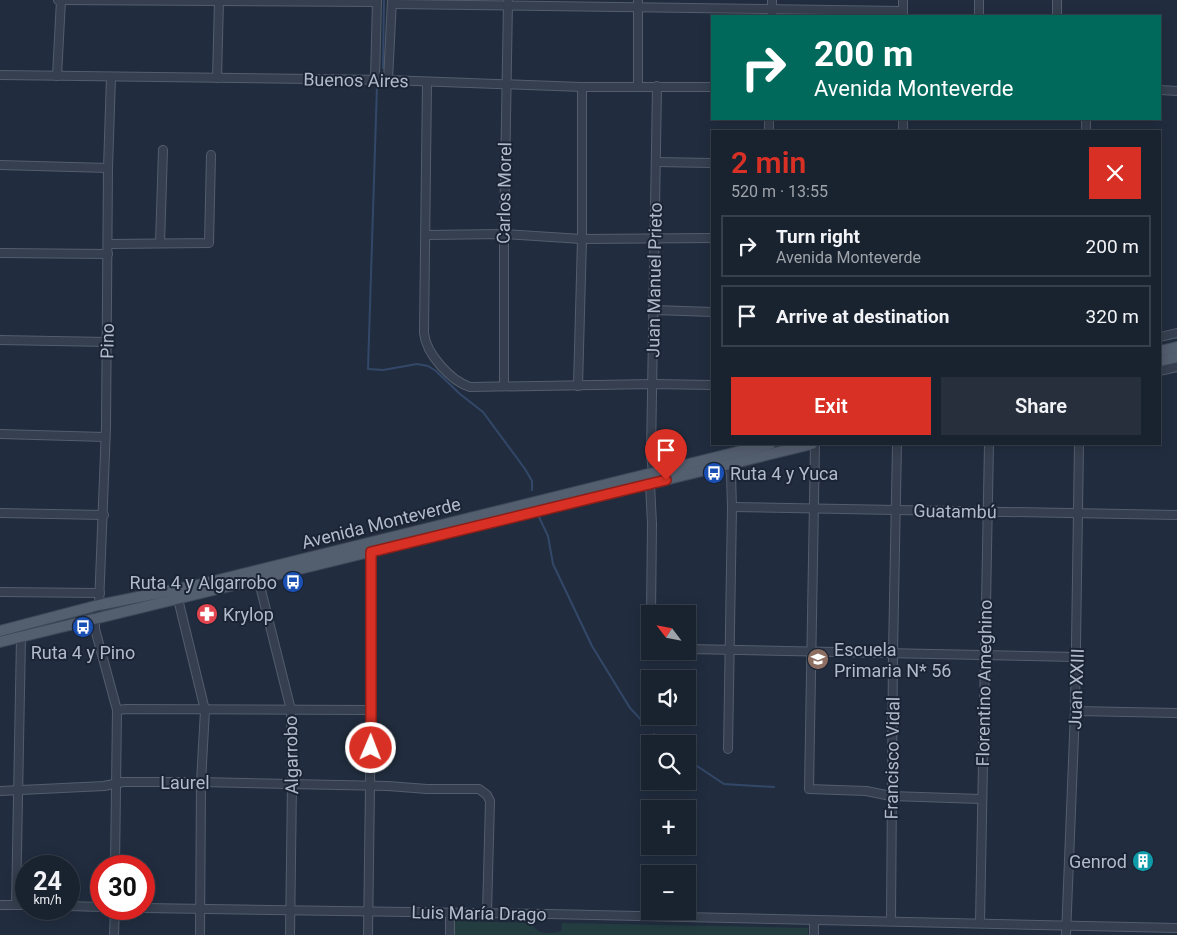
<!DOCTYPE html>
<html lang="en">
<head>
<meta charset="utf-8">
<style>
  body { margin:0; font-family:Roboto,sans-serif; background:#262f3b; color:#f1f3f6; height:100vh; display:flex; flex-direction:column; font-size:19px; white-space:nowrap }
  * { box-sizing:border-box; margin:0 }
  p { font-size:16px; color:#9fa4aa }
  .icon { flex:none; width:28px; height:28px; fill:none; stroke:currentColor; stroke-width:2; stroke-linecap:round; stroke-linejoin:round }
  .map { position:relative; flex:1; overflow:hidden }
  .panel { position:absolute; left:711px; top:130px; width:450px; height:315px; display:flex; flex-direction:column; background:#19222f; border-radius:0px; box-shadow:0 2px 12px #0003,0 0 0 1px #373f4b }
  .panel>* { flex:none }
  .banner { position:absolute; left:711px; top:15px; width:450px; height:105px; border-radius:0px; box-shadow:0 2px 12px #0003,0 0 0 1px #373f4b; background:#00695c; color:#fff; overflow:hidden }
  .needle { width:32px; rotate:302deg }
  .controls { position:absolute; left:641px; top:605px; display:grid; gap:10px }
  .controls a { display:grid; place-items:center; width:55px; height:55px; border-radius:0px; background:#19222f; box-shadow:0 2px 12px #0003,0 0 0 1px #373f4b; font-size:25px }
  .speed { position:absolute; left:15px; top:855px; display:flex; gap:10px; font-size:25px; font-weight:700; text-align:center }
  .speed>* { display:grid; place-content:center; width:65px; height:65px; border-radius:50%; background:#19222f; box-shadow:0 2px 12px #0003,0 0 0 1px #373f4b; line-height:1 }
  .speed small { font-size:12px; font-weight:400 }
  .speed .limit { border:8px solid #d22; background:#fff; color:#111 }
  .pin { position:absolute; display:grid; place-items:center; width:42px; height:42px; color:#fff; margin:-51px -21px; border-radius:50% 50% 50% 0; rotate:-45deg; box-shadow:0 0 5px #0007 }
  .pin .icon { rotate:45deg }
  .me { position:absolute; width:55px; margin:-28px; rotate:1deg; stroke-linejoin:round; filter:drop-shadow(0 0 4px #0008) }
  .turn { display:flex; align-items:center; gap:18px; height:105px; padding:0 20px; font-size:22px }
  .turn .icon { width:65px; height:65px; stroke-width:2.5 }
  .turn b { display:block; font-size:35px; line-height:42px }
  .round { display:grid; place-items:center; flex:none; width:52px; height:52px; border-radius:0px; background:#262f3b }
  .head { display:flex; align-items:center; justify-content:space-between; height:85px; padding:0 20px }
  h1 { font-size:30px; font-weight:600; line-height:38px; color:#d93025 }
  .action { display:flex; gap:10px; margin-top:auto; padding:10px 20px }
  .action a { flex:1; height:58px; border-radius:0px; background:#d93025; color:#fff; font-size:20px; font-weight:600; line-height:58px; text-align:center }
  .action a+a { background:#262f3b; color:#f1f3f6 }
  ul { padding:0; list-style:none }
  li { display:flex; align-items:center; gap:15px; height:62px; margin:0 10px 8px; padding:0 10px; border:2px solid #373f4b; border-radius:0px }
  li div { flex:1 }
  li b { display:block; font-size:19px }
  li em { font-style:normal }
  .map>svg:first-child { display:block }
  .green { fill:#233c40 }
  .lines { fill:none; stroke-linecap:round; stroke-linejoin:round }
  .stream { stroke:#334868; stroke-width:2 }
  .minor-casing { stroke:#535d6d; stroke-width:10 }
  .major-casing { stroke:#3e4858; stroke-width:12 }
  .minor { stroke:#353f4f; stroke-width:8 }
  .major { stroke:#535e6f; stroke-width:10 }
  .route-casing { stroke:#8d1f18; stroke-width:12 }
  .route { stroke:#d93025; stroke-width:9 }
  .labels { text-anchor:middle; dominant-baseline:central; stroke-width:4; stroke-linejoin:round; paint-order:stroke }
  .street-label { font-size:18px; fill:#b1baca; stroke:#1a2434 }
  .poi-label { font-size:18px; fill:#b1baca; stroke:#1a2434; text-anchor:start }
</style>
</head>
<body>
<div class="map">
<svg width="1177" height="935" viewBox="0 0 1177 935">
  <rect width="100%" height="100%" fill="#212d3f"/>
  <!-- green -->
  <path class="green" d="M456,921l76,2c4,12 18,11 29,8l1,-8 246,5v7h-355v-11z"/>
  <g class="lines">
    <!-- stream -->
    <g class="stream">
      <polyline points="383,68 384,0"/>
      <polyline points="377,85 368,369 383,370 417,364 428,366 436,371 460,394 483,412 525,469 532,481 532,490"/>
      <polyline points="539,517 548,536 553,564 592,646 630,708 645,724"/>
      <polyline points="654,734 666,744"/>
      <polyline points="688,760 724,784 774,787"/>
    </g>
    <!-- minor casing -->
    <g class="minor-casing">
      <g id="minor">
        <polyline points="58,0 377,2"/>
        <polyline points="392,4 903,11"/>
        <polyline points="903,15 903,0"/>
        <polyline points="772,16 772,0"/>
        <polyline points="979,16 979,0"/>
        <polyline points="1057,16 1057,0"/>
        <polyline points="0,75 388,80 582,87 712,87"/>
        <polyline points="57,76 61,0"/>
        <polyline points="111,77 108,168 106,427 99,605 95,619 95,629 117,710 115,866"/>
        <polyline points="217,78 219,0"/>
        <polyline points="375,80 377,0"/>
        <polyline points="388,80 392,0"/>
        <path d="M427,82l-3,251c2,21 27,48 46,54l183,-3 59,1"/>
        <polyline points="638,87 638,0"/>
        <polyline points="1160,90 1177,91"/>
        <polyline points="769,131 769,119"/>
        <polyline points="903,131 903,119"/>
        <polyline points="1086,131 1086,119"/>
        <polyline points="656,162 712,163"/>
        <polyline points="0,165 108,168"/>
        <polyline points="426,235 504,234 582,239 712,238"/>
        <polyline points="160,243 163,150"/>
        <polyline points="108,244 209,243 211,155"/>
        <polyline points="0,253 108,254"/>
        <polyline points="654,310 712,312"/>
        <polyline points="1160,337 1177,333"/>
        <polyline points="0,340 107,342"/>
        <polyline points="1160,371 1177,367"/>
        <polyline points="504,386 504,234 508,2"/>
        <polyline points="578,386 582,239 582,87"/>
        <polyline points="0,434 105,437"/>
        <polyline points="815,444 809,789 866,791 891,796 981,799"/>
        <polyline points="653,473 651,455 657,86"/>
        <polyline points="650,484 652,524 651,614"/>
        <polyline points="732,507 1177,515"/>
        <polyline points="0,513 104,515"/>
        <polyline points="258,578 291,710 292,784 290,935"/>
        <polyline points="0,592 100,593"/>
        <polyline points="178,599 205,710 201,782 200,935"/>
        <polyline points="688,649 1077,657"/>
        <polyline points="117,710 127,709 371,710"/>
        <polyline points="1075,711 1177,713"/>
        <polyline points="728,749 732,507 731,475 729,465"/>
        <polyline points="0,791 104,786 123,782 201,782 388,786 427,789 479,789 487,795 490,801 487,913"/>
        <polyline points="0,905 26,905"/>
        <polyline points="16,905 21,637"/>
        <polyline points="69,906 101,907"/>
        <polyline points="144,908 548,914 1177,928"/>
        <polyline points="891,921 893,653 897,444"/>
        <polyline points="980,923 989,444"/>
        <polyline points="114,935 115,909"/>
        <polyline points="368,935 371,710 371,552"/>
        <polyline points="450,935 450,913"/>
        <polyline points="814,935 814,920"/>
        <polyline points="1066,935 1075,711 1079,444"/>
      </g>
    </g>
    <!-- major casing -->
    <g class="major-casing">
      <g id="major">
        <polyline points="1160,351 1177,347"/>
        <polyline points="1160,361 1177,357"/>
        <polyline points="0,631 99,605 198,585 770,444"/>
        <polyline points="0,642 812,444"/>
      </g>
    </g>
    <!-- minor -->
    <use href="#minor" class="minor"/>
    <!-- major -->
    <use href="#major" class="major"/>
  </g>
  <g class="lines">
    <!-- route casing -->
    <g class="route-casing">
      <polyline id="route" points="371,748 371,552 666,480"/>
    </g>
    <!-- route -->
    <use href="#route" class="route"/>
  </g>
  <!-- icons -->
  <defs>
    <g id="bus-disc" transform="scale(1.125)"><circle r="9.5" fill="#1a4fb4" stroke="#1a2434"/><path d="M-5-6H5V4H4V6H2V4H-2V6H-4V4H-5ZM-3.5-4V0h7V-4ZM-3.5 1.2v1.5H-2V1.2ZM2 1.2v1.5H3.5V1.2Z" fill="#fff"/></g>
    <g id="pharmacy-disc" transform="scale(1.125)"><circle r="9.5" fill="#e0444e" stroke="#1a2434"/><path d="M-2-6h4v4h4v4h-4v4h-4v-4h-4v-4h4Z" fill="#fff"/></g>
    <g id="school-disc" transform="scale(1.125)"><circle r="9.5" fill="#8d6e63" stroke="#1a2434"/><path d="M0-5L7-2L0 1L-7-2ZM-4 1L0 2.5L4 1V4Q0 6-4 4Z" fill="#fff"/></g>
    <g id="building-disc" transform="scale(1.125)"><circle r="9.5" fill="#0f9aa8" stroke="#1a2434"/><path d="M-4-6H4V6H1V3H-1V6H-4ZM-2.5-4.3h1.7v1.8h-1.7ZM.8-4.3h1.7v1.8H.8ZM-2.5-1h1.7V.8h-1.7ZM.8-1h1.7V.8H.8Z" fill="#fff"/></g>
  </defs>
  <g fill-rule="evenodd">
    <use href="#bus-disc" x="714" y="473"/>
    <use href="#bus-disc" x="293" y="582"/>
    <use href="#pharmacy-disc" x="207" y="614"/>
    <use href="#bus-disc" x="83" y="627"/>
    <use href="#school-disc" x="818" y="659"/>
    <use href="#building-disc" x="1143" y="861"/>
  </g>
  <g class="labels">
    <!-- street labels -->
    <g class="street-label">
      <text transform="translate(356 80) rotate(1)">Buenos Aires</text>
      <text transform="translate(504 193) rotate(-89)">Carlos Morel</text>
      <text transform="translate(654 280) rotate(-89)">Juan Manuel Prieto</text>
      <text transform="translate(107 341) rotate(-89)">Pino</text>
      <text transform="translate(955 511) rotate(1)">Guatambú</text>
      <text transform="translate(381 523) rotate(-14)">Avenida Monteverde</text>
      <text transform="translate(984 683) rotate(-89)">Florentino Ameghino</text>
      <text transform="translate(1076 689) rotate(-88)">Juan XXIII</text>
      <text transform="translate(291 755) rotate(-91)">Algarrobo</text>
      <text transform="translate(892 758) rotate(-89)">Francisco Vidal</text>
      <text x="185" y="782">Laurel</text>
      <text transform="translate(479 913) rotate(1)">Luis María Drago</text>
    </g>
    <!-- poi labels -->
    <g class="poi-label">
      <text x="730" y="473">Ruta 4 y Yuca</text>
      <text x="277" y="582" text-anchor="end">Ruta 4 y Algarrobo</text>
      <text x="223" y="614">Krylop</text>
      <text x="834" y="649">Escuela<tspan x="834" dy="21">Primaria N* 56</tspan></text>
      <text x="83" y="652" text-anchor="middle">Ruta 4 y Pino</text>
      <text x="1127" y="861" text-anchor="end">Genrod</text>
    </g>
  </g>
</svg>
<div class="controls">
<a><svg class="needle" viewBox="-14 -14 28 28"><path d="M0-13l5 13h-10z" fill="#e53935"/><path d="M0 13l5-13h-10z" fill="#9fa4aa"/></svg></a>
<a><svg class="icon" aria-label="sound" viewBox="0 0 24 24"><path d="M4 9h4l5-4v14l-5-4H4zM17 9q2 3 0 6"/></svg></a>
<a><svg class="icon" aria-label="search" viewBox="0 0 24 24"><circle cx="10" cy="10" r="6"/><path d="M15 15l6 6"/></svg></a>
<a>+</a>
<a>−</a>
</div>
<div class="speed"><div>24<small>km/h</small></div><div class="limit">30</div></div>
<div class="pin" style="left:666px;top:480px;background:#d93025"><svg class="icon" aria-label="arrive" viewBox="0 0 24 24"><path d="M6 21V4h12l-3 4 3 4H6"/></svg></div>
<svg class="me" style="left:371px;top:748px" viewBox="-20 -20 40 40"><circle r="17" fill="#d93025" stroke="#fff" stroke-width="3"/><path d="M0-11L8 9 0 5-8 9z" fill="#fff"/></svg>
<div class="banner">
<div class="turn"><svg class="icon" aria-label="right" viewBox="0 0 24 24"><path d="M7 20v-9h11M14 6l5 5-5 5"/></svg><div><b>200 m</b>Avenida Monteverde</div></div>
</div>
<section class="panel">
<div class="head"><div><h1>2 min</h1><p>520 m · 13:55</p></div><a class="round" style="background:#d93025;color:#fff"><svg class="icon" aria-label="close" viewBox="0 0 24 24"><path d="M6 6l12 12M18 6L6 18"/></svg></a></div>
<ul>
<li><svg class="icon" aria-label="right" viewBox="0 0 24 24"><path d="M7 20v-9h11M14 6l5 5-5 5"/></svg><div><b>Turn right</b><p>Avenida Monteverde</p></div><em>200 m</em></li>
<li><svg class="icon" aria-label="arrive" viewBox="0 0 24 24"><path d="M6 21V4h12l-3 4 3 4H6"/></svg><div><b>Arrive at destination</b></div><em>320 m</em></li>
</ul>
<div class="action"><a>Exit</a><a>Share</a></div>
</section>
</div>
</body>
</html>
